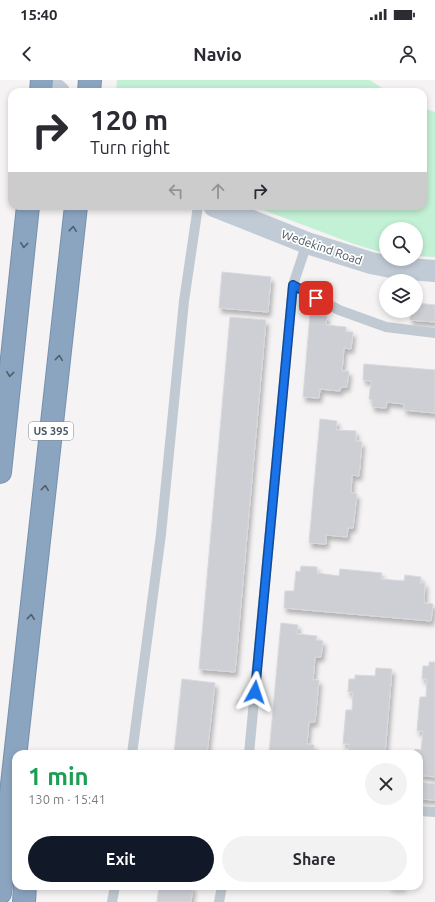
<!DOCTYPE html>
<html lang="en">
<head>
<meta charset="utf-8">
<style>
  body { margin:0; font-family:Ubuntu,sans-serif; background:#f2f2f3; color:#2b2b33; height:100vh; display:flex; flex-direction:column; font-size:15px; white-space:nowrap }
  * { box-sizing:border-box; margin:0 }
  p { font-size:13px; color:#7c7c81 }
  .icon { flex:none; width:22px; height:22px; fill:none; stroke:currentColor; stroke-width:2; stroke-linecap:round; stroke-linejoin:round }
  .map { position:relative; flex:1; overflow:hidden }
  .panel { position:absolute; left:12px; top:670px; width:411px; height:140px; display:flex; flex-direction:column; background:#fff; border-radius:12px; box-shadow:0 2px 6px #0003 }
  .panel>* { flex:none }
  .banner { position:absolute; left:8px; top:8px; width:419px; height:122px; border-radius:12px; box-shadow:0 2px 6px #0003; background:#fff; color:#2b2b33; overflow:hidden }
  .tools { position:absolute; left:379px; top:142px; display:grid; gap:8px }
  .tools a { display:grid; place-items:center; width:44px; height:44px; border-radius:50%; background:#fff; box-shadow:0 2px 6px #0003; font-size:20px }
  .pin { position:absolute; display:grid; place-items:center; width:34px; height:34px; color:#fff; margin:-17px; border-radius:8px; box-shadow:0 2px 6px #0006 }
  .me { position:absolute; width:44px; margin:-22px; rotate:5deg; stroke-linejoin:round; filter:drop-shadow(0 0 3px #0008) }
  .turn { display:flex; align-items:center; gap:14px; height:84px; padding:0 16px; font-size:18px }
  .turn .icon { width:52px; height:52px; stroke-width:2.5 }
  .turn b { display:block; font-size:28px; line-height:34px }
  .lanes { display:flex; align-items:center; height:38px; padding:0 16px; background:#0003; justify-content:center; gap:20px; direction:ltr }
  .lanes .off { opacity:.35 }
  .round { display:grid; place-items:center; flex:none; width:42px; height:42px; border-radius:21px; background:#f2f2f3 }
  .head { display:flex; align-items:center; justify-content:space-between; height:68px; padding:0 16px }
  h1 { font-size:24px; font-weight:700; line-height:30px; color:#1e9e55 }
  .action { display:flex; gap:8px; margin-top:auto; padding:8px 16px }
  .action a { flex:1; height:46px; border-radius:24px; background:#111827; color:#fff; font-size:16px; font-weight:700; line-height:46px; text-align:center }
  .action a+a { background:#f2f2f3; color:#2b2b33 }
  .status { display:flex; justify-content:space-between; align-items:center; height:28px; padding:0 20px; background:#fff; direction:ltr }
  .status svg { height:11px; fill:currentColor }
  header { display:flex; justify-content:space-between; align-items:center; height:52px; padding:0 16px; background:#fff; font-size:18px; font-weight:700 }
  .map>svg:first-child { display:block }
  .green { fill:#c3f1d5 }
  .building { fill:#cdcfd5; stroke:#d7d9de; filter:url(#shadow) }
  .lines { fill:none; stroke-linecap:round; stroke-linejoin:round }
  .highway-casing { stroke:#7690ad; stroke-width:24 }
  .lane { stroke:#c1cad2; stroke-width:10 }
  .secondary { stroke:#c1cbd6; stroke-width:22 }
  .highway { stroke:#8ba5c1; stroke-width:22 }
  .oneway { stroke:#505e6b }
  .route-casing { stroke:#114b97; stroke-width:10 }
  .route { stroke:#1a73e8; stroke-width:7 }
  .labels { text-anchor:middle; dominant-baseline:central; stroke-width:3.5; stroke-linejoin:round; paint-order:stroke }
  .shield { fill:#fff; stroke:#808990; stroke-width:1 }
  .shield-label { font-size:11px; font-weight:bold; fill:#4a5661 }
  .street-label { font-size:12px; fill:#4a5661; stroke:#fff }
</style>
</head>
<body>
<div class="status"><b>15:40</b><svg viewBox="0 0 49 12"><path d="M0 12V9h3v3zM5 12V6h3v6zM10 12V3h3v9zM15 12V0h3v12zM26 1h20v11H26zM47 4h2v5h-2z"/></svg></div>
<header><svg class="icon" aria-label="back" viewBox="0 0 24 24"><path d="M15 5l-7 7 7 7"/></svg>Navio<svg class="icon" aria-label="person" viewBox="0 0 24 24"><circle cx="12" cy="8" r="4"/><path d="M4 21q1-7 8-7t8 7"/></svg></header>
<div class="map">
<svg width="435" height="822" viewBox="0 0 435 822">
  <defs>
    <filter id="shadow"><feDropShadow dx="2.5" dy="4.5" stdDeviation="2" flood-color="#0004"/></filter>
  </defs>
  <rect width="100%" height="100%" fill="#f5f3f3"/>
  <!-- green -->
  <g class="green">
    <polygon points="117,0 370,0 388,12 116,12"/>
    <polygon points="423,28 435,32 435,177 416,176 416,149 386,149 386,172 377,171 354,164 253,126 423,126"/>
  </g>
  <!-- building -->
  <g class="building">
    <polygon points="222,192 271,197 268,232 219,228"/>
    <polygon points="416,223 435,225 435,242 410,240 411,231 416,231"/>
    <polygon points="310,234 327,236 326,245 346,247 346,252 353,252 351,269 344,268 342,291 349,291 347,307 341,307 340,311 320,309 319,318 303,317"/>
    <polygon points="230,237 266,240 235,592 199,589"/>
    <polygon points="364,284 435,290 435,333 404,330 404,324 387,322 386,328 372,327 372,320 369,319 371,301 363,300"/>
    <polygon points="320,339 337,341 336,350 356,351 356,361 362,362 359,396 352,395 351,413 357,414 353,448 348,448 347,457 326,455 326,464 309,463"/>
    <polygon points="301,486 317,487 317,493 339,496 340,489 382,493 381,499 404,501 405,495 421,497 420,503 425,503 424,523 433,524 431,541 284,528 285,511 294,511 296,491 300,492"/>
    <polygon points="281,543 298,545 297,554 317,556 316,560 323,561 321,577 315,577 313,600 319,600 315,642 309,642 307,664 314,665 313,674 269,674"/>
    <polygon points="429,582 435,582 435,697 419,695 420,682 419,682 419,674 415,674 415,669 421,670 423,651 417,651 420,617 426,617 427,599 422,599 423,586 429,586"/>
    <polygon points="376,588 392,589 385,674 348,674 349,664 343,664 346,630 352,630 353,612 348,612 349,599 355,599 355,595 375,596"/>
    <polygon points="182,599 215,603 207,674 174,674"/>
    <polygon points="419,702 435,704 435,720 419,719"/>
    <polygon points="159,806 193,806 191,822 157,822"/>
    <polygon points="389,806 403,806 403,808 389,807"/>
  </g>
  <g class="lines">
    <!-- highway casing -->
    <g class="highway-casing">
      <g id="highway">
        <polyline points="41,12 42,0"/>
        <polyline points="89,12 90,0"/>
        <polyline points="0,392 28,126"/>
        <polyline points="0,813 76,126"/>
        <polyline points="24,822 25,806"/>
      </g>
    </g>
    <!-- lane -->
    <g class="lane">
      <polyline points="293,205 339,230 386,247 435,253"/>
      <polyline points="132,674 161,454 184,221 198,126"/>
      <polyline points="249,674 293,205 307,163"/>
      <polyline points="419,731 435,732"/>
      <polyline points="112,822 115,806"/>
      <polyline points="219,822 222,806"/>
    </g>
    <!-- secondary -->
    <g class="secondary">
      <polyline points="44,0 59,12"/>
      <polyline points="214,126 307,163 371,183 396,188 435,191"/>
    </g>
    <!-- highway -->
    <use href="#highway" class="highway"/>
  </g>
  <!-- one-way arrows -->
  <defs><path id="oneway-chevron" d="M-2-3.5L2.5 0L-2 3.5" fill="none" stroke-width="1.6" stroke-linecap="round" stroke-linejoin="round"/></defs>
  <g class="oneway">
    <use href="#oneway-chevron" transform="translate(73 149) rotate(-84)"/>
    <use href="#oneway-chevron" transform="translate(24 165) rotate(96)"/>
    <use href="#oneway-chevron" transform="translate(59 278) rotate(-84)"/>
    <use href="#oneway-chevron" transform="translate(10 294) rotate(96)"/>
    <use href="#oneway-chevron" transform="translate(45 408) rotate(-84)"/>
    <use href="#oneway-chevron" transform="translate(31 537) rotate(-84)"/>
  </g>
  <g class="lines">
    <!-- route casing -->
    <g class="route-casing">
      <polyline id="route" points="255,612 293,205 316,218"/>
    </g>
    <!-- route -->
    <use href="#route" class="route"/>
  </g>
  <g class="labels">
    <!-- shield labels -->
    <rect class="shield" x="29" y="342" width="44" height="18" rx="3"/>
    <g class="shield-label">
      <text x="51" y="351">US 395</text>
    </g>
    <!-- street labels -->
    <g class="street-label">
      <text transform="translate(322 167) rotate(19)">Wedekind Road</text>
    </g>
  </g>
</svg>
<div class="tools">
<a><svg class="icon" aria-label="search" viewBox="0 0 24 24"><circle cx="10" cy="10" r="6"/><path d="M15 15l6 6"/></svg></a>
<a><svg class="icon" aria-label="layers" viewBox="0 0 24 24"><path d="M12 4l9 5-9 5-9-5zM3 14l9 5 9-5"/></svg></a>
</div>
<div class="pin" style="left:316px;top:218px;background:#d93025"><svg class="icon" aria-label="arrive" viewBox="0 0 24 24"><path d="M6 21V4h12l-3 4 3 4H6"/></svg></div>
<svg class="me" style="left:255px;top:612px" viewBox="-20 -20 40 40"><path d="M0-17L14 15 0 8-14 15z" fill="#1a73e8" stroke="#fff" stroke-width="4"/></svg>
<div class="banner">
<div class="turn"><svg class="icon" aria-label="right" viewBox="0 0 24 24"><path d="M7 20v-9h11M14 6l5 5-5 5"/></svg><div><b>120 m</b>Turn right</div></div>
<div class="lanes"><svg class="icon off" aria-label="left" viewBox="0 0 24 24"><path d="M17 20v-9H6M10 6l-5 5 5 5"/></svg><svg class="icon off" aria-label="ahead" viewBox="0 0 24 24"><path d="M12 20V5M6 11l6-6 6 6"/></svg><svg class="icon" aria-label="right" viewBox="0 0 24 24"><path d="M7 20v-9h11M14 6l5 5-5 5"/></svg></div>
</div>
<section class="panel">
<div class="head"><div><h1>1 min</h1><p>130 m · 15:41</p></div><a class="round"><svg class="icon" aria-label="close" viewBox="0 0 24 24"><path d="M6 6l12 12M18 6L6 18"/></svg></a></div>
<div class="action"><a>Exit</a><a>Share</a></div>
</section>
</div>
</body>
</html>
